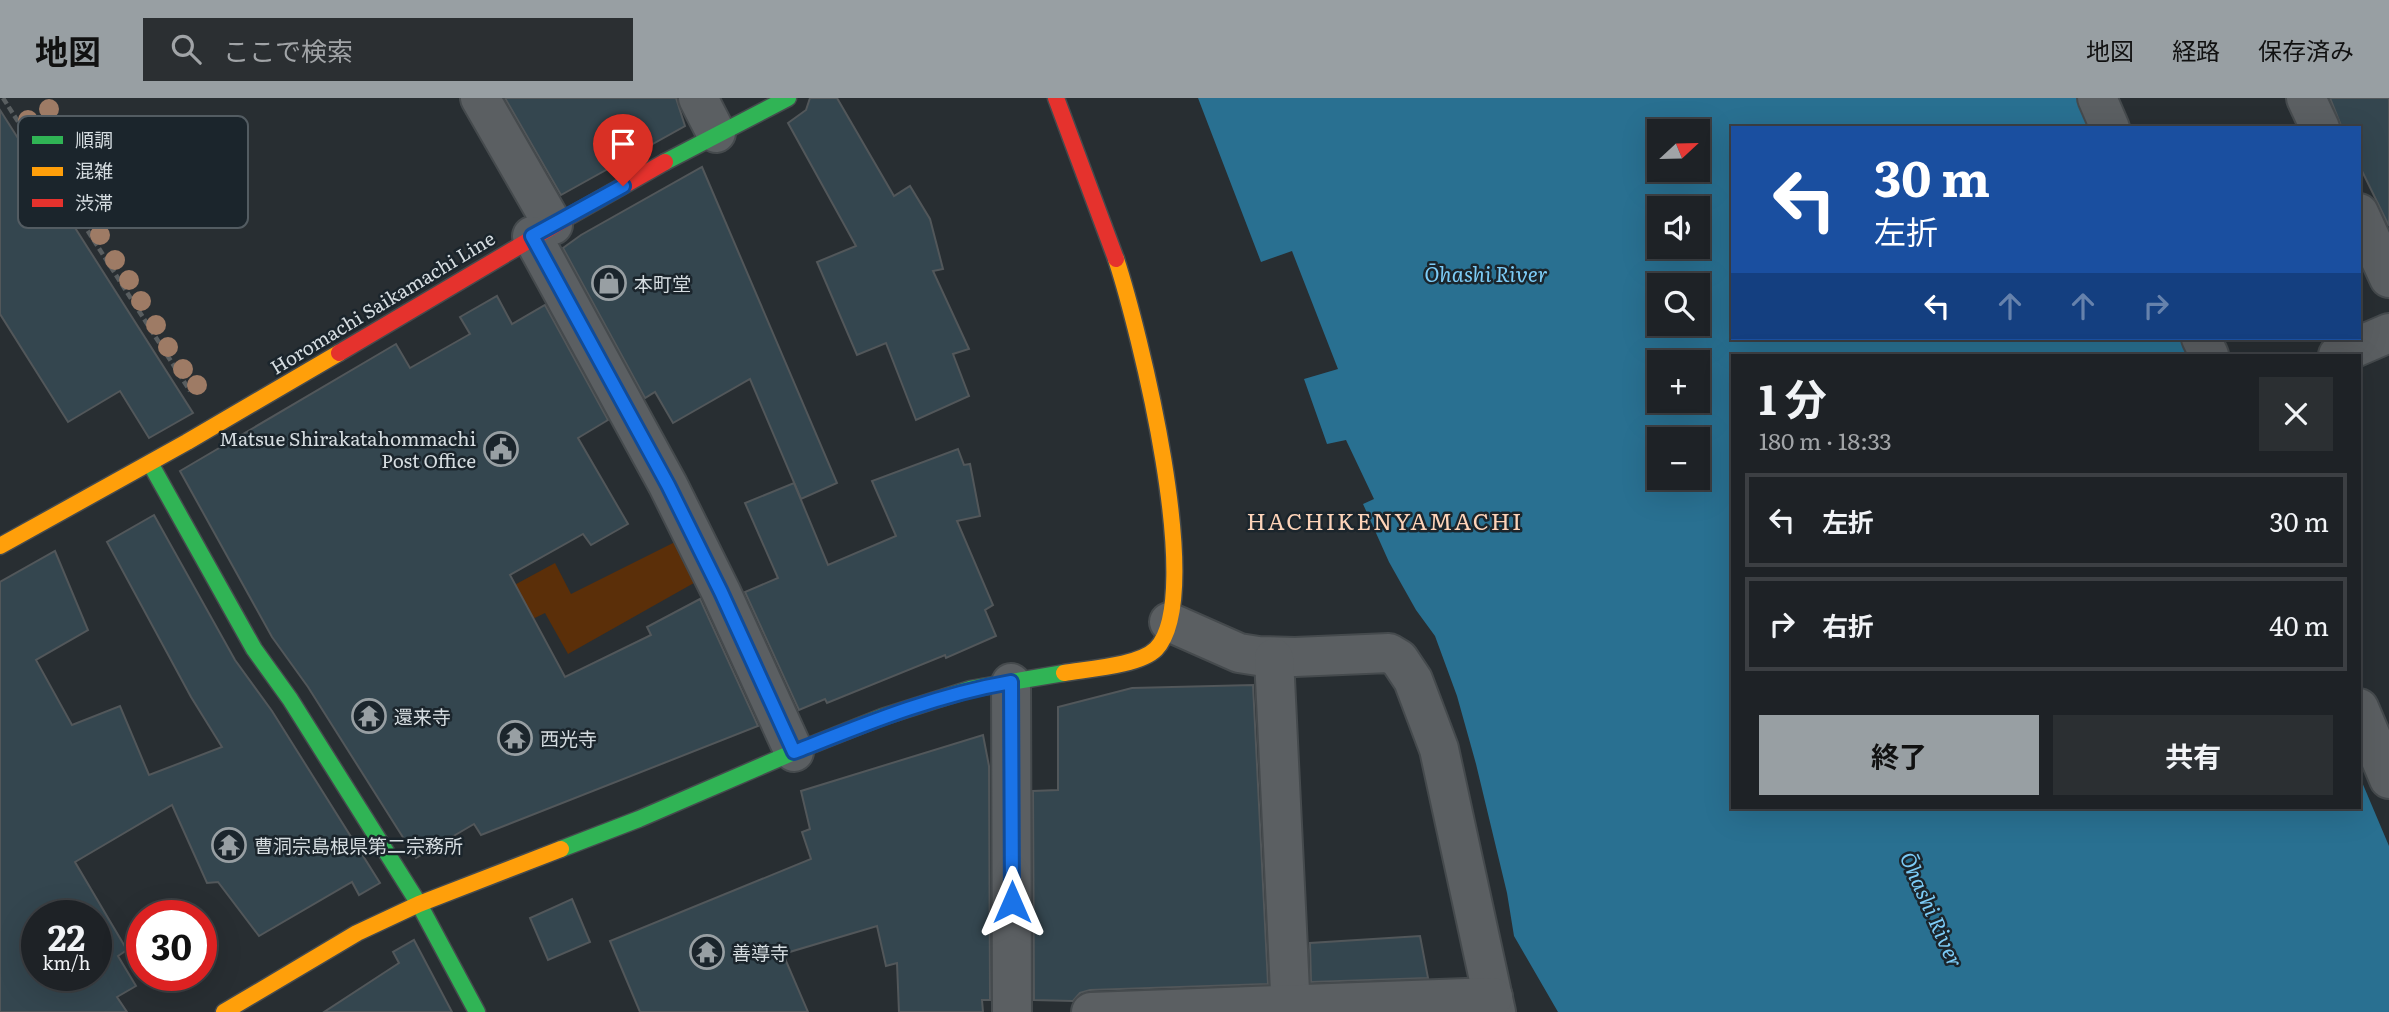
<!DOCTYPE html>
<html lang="ja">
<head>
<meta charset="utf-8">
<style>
  body { margin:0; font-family:Literata,"Noto Sans JP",serif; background:#2b2f32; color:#f1f3f6; height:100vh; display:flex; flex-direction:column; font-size:26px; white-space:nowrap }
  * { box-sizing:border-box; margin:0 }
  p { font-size:23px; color:#a1a4a7 }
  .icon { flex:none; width:38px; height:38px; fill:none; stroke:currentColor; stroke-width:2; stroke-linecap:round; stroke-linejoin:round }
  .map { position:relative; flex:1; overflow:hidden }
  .details { position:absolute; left:1731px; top:256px; width:630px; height:455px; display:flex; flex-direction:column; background:#1e2226; border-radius:0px; box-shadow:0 7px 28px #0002,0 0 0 2px #3c3f43 }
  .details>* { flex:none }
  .guide { position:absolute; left:1731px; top:28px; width:630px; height:214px; border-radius:0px; box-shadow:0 7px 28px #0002,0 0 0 2px #3c3f43; background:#1a4fa0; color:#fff; overflow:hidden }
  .needle { width:46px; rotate:68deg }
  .buttons { position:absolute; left:1647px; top:21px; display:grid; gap:14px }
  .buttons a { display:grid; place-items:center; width:63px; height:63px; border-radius:0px; background:#1e2226; box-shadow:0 7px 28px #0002,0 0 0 2px #3c3f43; font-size:35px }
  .speed { position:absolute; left:21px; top:802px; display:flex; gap:14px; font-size:35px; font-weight:700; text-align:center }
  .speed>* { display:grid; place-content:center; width:91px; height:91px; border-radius:50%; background:#1e2226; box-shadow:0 7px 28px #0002,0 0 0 2px #3c3f43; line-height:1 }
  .speed small { font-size:18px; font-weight:400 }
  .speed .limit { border:10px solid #d22; background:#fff; color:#111 }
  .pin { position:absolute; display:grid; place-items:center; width:60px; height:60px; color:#fff; margin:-72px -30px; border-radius:50% 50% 50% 0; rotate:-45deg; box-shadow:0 0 7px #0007 }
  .pin .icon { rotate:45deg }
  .me { position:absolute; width:77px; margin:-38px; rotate:0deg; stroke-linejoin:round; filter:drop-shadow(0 0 5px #0008) }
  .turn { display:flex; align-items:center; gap:24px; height:147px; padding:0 28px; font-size:32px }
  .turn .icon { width:91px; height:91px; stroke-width:2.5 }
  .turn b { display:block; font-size:49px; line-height:60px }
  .lanes { display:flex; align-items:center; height:66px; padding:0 28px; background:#0003; justify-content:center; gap:35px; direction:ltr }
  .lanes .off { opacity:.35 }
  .round { display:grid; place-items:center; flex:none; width:74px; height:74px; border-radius:0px; background:#2b2f32 }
  .head { display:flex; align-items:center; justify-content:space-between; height:119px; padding:0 28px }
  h1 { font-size:42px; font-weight:700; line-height:52px }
  .action { display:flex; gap:14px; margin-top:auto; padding:14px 28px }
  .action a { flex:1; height:80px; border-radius:0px; background:#989fa3; color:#111; font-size:28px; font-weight:700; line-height:80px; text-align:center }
  .action a+a { background:#2b2f32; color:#f1f3f6 }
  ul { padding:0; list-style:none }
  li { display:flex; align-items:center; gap:21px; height:94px; margin:0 14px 10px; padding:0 14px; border:4px solid #3c3f43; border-radius:0px }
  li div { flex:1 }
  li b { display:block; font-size:26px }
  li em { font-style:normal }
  header { display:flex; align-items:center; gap:42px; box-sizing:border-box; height:98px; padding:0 35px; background:#989fa3; color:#111 }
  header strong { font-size:33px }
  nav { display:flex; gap:38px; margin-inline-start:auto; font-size:24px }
  .search { width:490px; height:63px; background:#2b2f32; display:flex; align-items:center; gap:18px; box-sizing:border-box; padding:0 24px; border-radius:0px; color:#a1a4a7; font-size:26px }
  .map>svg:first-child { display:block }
  .green { fill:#5b2f09 }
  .water { fill:#297091; fill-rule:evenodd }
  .building { fill:#34464f; stroke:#52575a; stroke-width:2; fill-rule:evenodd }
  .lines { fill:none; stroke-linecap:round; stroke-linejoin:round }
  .street-casing { stroke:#454a4d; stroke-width:42 }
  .fast-casing { stroke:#454a4d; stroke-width:19 }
  .slow-casing { stroke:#454a4d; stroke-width:19 }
  .jam-casing { stroke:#454a4d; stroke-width:19 }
  .path { stroke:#595e60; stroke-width:4.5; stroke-dasharray:7 3.5; stroke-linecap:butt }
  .street { stroke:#5b5f62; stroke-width:38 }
  .fast { stroke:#30b455; stroke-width:16 }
  .slow { stroke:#ff9f0a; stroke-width:16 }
  .jam { stroke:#e5322d; stroke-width:16 }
  .tree { fill:#9e7b65 }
  .route-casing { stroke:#114b97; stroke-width:18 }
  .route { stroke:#1a73e8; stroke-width:12 }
  .labels { text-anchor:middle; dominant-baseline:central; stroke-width:5; stroke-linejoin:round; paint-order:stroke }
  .poi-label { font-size:19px; fill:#d5dce0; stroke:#1b252c; text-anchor:start }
  .street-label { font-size:19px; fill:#d5dce0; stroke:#1b252c }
  .water-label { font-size:21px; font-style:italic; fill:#7dccf7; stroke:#1b252c }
  .quarter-label { font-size:23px; letter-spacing:2px; fill:#fed4b9; stroke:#1b252c }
  .key { fill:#1b252c; stroke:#535c62; stroke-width:2 }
  .key-label { font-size:19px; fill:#d5dce0 }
</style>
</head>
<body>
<header>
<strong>地図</strong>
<div class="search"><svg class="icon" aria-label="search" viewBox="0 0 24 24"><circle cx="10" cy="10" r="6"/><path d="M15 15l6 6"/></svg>ここで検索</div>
<nav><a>地図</a><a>経路</a><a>保存済み</a></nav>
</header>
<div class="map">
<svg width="2389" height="914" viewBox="0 0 2389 914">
  <rect width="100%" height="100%" fill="#282e32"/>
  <!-- green -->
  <polygon class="green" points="677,443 701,481 568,556 545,515 426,573 409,544 555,465 571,496"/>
  <!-- water -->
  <path class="water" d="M1198,0h881l13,30h-360v210h449l8,17h-457v452h627v-32l30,71v166h-831l-44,-76 -7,-43 -31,-129 -19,-68 -22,-60 -19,-26 -27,-48 -26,-58 11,-5 -28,-59 -19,4 -23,-65 34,-10 -46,-118 -31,11zM1659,33h39v39h-39zM1659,110h39v39h-39zM1659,187h39v39h-39zM1659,264h39v39h-39zM1659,341h39v39h-39z"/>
  <!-- building -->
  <g class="building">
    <polygon points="505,0 676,0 685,28 561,97"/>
    <polygon points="810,0 837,0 894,98 910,88 930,121 943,171 933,173 969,251 953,256 969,298 916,322 886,245 857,257 817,164 856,148 788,25 806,12"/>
    <polygon points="2330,0 2389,0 2389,128 2359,67 2359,30 2342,30"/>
    <polygon points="0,12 193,315 149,340 120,293 68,324 0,216"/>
    <polygon points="702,69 837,385 801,401 750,281 673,325 655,294 645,300 563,150 581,137"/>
    <polygon points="497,198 512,226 545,207 608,322 578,340 628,426 591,447 583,436 510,477 565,579 651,537 647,529 700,501 758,628 481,737 474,726 416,760 308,589 272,539 180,373 396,246 410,270 470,236 460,219"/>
    <polygon points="958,351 964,367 970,366 980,418 957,423 993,507 985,512 996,538 946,560 945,557 827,605 825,601 799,612 745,494 778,480 745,405 794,385 828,467 896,438 872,383"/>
    <path d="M154,417l81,145 37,51 108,172 -21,12 -7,-13 -93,54 -41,-54 -11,1 -35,-78 -97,57 52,88 -9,6 18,30 -19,11 10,15h-127v-430l55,-31 33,79 -52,30 36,65 48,-19 29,69 73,-28 -31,-50 -84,-155zM37,817h59v60h-59z"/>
    <polygon points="1253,587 1268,886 1090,892 1080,895 1073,903 1034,902 1033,693 1058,692 1058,609 1132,590"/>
    <polygon points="983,637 989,668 990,902 982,902 983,914 899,914 897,865 886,868 877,828 783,856 808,914 640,914 610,843 811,761 802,734 810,731 801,693"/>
    <polygon points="572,801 590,844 548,862 530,820"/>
    <polygon points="1420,838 1428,880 1311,884 1310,845"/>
    <polygon points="414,842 452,914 324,914 399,865 393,854"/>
  </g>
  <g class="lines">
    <!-- street casing -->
    <g class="street-casing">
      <g id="street">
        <polyline points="480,0 553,127"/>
        <polyline points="698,0 716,35"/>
        <polyline points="2097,0 2110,30"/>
        <polyline points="2306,0 2320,30"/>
        <polyline points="2359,115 2389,180"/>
        <polyline points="532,138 668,387 721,494 794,654"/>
        <polyline points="2201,240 2209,257"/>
        <polyline points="2338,257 2389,235"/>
        <polyline points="1169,524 1239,555 1258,558 1295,559 1389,555 1399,561 1413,582 1439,651 1496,914"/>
        <polyline points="1274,560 1291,914"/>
        <polyline points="1011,585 1012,914"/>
        <polyline points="2359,610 2389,681"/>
        <polyline points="1091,914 1493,899"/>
      </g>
    </g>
    <!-- fast casing -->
    <g class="fast-casing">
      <g id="fast">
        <polyline points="665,64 788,0"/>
        <polyline points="150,365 254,551 290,601 419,806 477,914"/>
        <polyline points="561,751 639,721 794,654 882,619 970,591 1064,575"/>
      </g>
    </g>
    <!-- slow casing -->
    <g class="slow-casing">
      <g id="slow">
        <polyline points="0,448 187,344 339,255"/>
        <path d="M1064,575c23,-4 75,-7 92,-24 51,-52 -18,-323 -40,-390"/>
        <polyline points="224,914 357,835 419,806 561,751"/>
      </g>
    </g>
    <!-- jam casing -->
    <g class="jam-casing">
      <g id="jam">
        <polyline points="1056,0 1116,161"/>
        <polyline points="339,255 570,118 665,64"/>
      </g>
    </g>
    <!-- path -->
    <polyline class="path" points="3,0 190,293"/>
    <!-- street -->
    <use href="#street" class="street"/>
    <!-- fast -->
    <use href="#fast" class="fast"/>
    <!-- slow -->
    <use href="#slow" class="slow"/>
    <!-- jam -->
    <use href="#jam" class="jam"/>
  </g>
  <!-- trees -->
  <g class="tree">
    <circle cx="49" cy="11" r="10"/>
    <circle cx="28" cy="22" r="10"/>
    <circle cx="100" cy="137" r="10"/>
    <circle cx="115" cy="162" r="10"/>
    <circle cx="129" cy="182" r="10"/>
    <circle cx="141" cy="203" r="10"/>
    <circle cx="156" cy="227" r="10"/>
    <circle cx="168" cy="249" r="10"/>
    <circle cx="183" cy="271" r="10"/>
    <circle cx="197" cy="287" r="10"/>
  </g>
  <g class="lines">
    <!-- route casing -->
    <g class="route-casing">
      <path id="route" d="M623,88l-91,50 136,249 53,107 73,160c71,-28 141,-57 217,-70l1,220"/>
    </g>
    <!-- route -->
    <use href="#route" class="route"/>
  </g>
  <!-- icons -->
  <defs>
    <g id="shop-ring" transform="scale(1.75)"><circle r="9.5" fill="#1b252c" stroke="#989fa3" stroke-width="1.5"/><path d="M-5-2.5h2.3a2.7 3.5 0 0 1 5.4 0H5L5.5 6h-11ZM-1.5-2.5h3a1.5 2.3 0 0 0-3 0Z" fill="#989fa3"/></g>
    <g id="civic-ring" transform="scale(1.75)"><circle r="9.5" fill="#1b252c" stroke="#989fa3" stroke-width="1.5"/><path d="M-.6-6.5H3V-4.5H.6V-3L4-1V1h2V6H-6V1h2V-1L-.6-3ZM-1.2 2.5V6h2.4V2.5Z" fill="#989fa3"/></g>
    <g id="temple-ring" transform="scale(1.75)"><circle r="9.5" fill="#1b252c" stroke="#989fa3" stroke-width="1.5"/><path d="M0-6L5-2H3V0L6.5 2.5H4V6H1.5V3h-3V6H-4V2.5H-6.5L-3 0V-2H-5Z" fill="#989fa3"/></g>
  </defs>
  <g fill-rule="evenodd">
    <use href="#shop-ring" x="609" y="185"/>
    <use href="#civic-ring" x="501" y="351"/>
    <use href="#temple-ring" x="369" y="618"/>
    <use href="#temple-ring" x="515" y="640"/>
    <use href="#temple-ring" x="229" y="747"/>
    <use href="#temple-ring" x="707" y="854"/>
  </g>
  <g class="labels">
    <!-- poi labels -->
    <g class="poi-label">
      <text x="634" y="185">本町堂</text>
      <text x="476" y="340" text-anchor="end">Matsue Shirakatahommachi<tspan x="476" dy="22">Post Office</tspan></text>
      <text x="394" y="618">還来寺</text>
      <text x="540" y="640">西光寺</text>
      <text x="254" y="747">曹洞宗島根県第二宗務所</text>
      <text x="732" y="854">善導寺</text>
    </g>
    <!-- street labels -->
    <g class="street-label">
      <text transform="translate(382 204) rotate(-31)">Horomachi Saikamachi Line</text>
    </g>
    <!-- water labels -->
    <g class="water-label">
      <text x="1486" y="174">Ōhashi River</text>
      <text transform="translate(1933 811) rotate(66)">Ōhashi River</text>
    </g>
    <!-- quarter labels -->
    <g class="quarter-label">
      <text x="1385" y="422">HACHIKENYAMACHI</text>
    </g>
  </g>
  <!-- legend -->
  <rect x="18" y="18" width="230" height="112" rx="10" class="key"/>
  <rect x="32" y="38" width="31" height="8" fill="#30b455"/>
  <rect x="32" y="69" width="31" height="9" fill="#ff9f0a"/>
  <rect x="32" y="101" width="31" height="8" fill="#e5322d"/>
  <g class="key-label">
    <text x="75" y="49">順調</text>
    <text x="75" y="80">混雑</text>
    <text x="75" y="112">渋滞</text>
  </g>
</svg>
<div class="buttons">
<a><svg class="needle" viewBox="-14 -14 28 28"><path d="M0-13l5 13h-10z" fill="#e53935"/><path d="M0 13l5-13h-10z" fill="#a1a4a7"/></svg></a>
<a><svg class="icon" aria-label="sound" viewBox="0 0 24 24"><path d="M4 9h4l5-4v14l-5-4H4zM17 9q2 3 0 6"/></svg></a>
<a><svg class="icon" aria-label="search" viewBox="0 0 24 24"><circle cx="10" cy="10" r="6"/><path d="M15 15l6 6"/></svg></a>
<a>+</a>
<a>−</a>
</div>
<div class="speed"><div>22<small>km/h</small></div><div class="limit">30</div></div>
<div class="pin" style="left:623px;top:88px;background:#d93025"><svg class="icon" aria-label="arrive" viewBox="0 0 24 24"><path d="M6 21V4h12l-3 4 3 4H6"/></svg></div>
<svg class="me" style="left:1012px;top:804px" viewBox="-20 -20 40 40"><path d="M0-17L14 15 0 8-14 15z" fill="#1a73e8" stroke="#fff" stroke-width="4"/></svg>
<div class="guide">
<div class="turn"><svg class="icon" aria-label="left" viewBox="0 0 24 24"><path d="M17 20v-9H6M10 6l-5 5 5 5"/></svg><div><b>30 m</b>左折</div></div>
<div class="lanes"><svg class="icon" aria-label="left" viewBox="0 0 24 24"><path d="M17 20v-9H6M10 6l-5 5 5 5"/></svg><svg class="icon off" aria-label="ahead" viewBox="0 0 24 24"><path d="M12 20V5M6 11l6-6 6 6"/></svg><svg class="icon off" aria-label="ahead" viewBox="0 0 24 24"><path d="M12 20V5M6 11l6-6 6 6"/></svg><svg class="icon off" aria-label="right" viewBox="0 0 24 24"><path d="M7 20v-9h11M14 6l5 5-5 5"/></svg></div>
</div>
<section class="details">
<div class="head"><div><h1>1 分</h1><p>180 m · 18:33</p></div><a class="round"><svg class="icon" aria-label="close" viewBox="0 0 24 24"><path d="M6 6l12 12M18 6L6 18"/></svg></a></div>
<ul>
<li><svg class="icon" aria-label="left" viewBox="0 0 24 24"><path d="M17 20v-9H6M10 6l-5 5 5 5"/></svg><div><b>左折</b></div><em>30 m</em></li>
<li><svg class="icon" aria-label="right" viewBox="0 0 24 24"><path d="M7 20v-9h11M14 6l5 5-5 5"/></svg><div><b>右折</b></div><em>40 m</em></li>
</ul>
<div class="action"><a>終了</a><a>共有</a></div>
</section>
</div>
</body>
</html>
